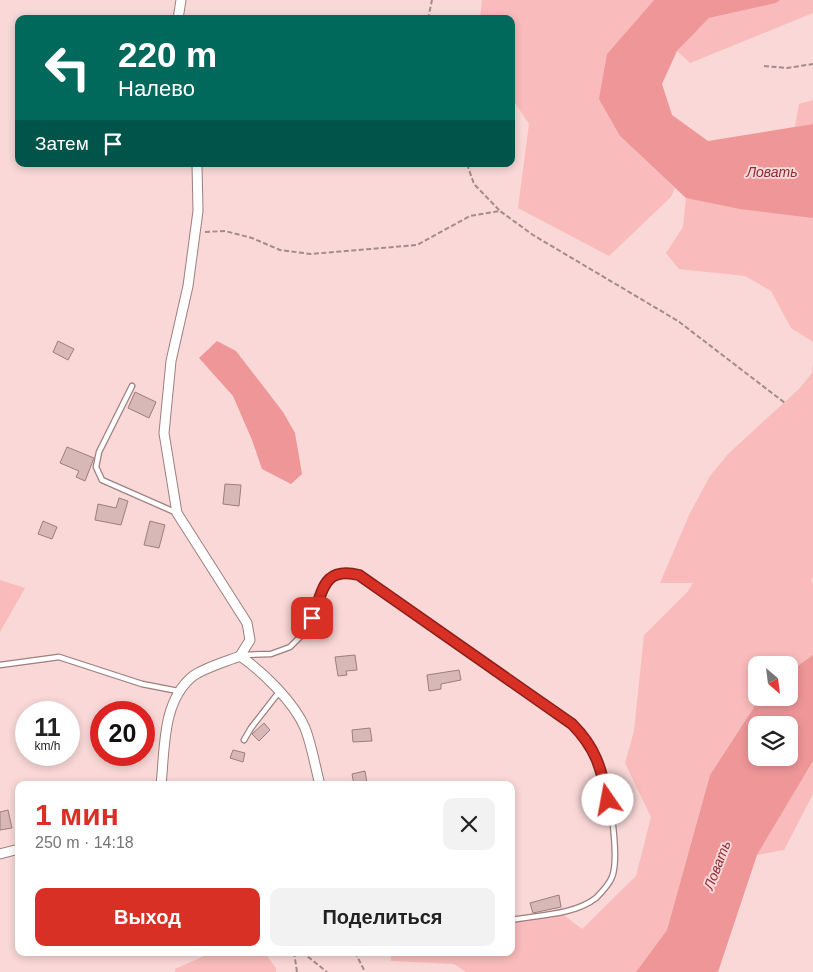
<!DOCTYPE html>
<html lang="ru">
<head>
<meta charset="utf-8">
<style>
  body { margin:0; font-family:Helvetica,sans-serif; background:#f2f2f2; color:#222; height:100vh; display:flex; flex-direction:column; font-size:19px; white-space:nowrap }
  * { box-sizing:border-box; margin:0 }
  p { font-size:16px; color:#767676 }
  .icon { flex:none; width:28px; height:28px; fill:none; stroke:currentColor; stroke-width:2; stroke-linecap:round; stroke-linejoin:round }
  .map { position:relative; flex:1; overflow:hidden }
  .details { position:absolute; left:15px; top:781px; width:500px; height:175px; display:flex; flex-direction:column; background:#fff; border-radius:10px; box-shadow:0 2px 8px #0003 }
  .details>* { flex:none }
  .guide { position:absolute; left:15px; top:15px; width:500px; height:152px; border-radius:10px; box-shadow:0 2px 8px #0003; background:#00695c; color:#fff; overflow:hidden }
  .needle { width:32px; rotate:152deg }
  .tools { position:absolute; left:748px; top:656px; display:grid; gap:10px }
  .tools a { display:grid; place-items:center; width:50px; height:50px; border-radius:10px; background:#fff; box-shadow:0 2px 8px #0003; font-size:25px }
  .speed { position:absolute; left:15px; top:701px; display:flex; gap:10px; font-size:25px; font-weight:700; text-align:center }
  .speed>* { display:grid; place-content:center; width:65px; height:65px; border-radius:50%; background:#fff; box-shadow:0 2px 8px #0003; line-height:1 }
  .speed small { font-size:12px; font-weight:400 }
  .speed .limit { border:8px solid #d22; background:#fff; color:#111 }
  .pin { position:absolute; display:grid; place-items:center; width:42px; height:42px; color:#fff; margin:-21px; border-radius:10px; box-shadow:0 2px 8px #0006 }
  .me { position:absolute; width:55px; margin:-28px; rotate:348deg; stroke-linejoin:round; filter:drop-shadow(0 0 4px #0008) }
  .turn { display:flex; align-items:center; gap:18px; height:105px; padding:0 20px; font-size:22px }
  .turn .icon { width:65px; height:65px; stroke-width:2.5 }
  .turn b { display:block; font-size:35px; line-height:42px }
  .then { display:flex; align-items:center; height:48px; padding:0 20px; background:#0003; gap:10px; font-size:19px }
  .round { display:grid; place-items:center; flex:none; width:52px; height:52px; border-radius:10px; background:#f2f2f2 }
  .headline { display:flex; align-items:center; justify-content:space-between; height:85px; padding:0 20px }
  h1 { font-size:30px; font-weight:700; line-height:38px; color:#d93025 }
  .cta { display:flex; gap:10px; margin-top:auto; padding:10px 20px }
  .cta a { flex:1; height:58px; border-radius:10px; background:#d93025; color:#fff; font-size:20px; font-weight:700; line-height:58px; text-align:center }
  .cta a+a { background:#f2f2f2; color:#222 }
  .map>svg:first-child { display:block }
  .green { fill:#f9bbbb }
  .water { fill:#ee9698; fill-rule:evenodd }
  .building { fill:#d8b7b7; stroke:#9c7e7e }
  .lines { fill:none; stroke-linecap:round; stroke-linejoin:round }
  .service-casing { stroke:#9d7f7f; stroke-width:7 }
  .minor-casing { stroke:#9d7f7f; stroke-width:11 }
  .path { stroke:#a38b8b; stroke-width:2; stroke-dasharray:5 2.5; stroke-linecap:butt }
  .service { stroke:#fff; stroke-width:4.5 }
  .minor { stroke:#fff; stroke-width:9 }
  .route-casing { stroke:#8d1f18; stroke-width:12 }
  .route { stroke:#d93025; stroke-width:9 }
  .labels { text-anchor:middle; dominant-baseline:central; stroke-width:4; stroke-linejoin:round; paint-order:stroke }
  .water-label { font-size:14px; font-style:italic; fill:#8f2935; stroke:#f9d8d7 }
</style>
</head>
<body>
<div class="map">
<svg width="813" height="972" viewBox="0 0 813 972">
  <rect width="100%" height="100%" fill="#f9d8d7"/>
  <!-- green -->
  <g class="green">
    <polygon points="482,0 654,0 607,54 620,136 675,188 671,197 609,256 518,208 529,124 511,97 511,19 480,19"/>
    <polygon points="780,0 813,0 813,13 690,63 677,51 709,18 776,3"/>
    <polygon points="813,100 813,124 795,127 799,104"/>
    <polygon points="686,198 813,216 813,342 791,328 771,291 745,276 679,269 666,253 683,227"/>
    <polygon points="813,363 813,578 811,580 813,584 813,655 789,672 789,665 756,665 756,698 760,698 710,775 667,930 636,972 466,972 454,964 391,961 391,953 511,952 511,922 561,913 582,929 636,876 651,817 625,763 634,731 644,635 688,591 693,583 660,583 690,513 710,476 728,454 799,389 812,373"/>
    <polygon points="0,580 25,588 0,632"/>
    <polygon points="813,761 813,794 784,850 757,855"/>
    <polygon points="211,953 265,953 276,968 276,972 175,972 175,969"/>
  </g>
  <!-- water -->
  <g class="water">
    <polygon points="654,0 780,0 776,3 709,18 677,51 662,84 672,115 708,141 813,124 813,218 740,209 686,198 620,136 599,99 607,54"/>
    <polygon points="217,341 236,351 283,412 295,433 302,474 291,484 262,469 252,440 233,396 199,358"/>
    <path d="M813,655v106l-56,94 -39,117h-82l31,-42 43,-155 50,-77h29v-26zM756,725h33v33h-33z"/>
  </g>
  <!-- building -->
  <g class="building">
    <polygon points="58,341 74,349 68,360 53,352"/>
    <polygon points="135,392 156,402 149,418 128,408"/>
    <polygon points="67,447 94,458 85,481 76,477 79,471 60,463"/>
    <polygon points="225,484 241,485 239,506 223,504"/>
    <polygon points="119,498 128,501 121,525 95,520 98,504 116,508"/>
    <polygon points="43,521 57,527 52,539 38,534"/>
    <polygon points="150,521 165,525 159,548 144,545"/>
    <polygon points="355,655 357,670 346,671 347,675 338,676 335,657"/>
    <polygon points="459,670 461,680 441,684 441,689 429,691 427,675"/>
    <polygon points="264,723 270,730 259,741 252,734"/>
    <polygon points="370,728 372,741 353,742 352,730"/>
    <polygon points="233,750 245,753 243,762 230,758"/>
    <polygon points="365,771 367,783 354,785 352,774"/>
    <polygon points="8,810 12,828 0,830 0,812"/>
    <polygon points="559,895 561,907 533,913 530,903"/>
  </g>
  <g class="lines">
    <!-- service casing -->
    <g class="service-casing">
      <g id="service">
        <polyline points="132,386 99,452 96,467 102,480 177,513"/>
        <path d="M241,655l30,-1 19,-7 17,-17 10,-23 6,-21 8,-8 17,-5 11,2 29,19 183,130c13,12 22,25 29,40 9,19 20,94 12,113 -3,8 -10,15 -16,21 -22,17 -58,17 -85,22"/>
        <polyline points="0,665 59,657 142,684 178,691"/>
        <polyline points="244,740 251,728 279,692"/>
      </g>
    </g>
    <!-- minor casing -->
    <g class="minor-casing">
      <g id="minor">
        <polyline points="178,19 181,0"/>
        <path d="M197,164l1,47 -10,75 -17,75 -7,72 13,80 70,110 3,17 -10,16c22,15 54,46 65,72 7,18 10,38 15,57"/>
        <path d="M161,785c4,-37 1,-84 32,-109 13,-9 32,-14 47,-20"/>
        <polyline points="0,854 19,849"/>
      </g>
    </g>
    <!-- path -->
    <g class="path">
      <polyline points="428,19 432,0"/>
      <polyline points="764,66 787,68 813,64"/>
      <polyline points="467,164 474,184 500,211"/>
      <polyline points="205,232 225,231 252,238 280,250 311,254 417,245 470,216 500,211 533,235 678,321 785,403"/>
      <polyline points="294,952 297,972"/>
      <polyline points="302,952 327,972"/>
      <polyline points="355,952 365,972"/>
    </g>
    <!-- service -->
    <use href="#service" class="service"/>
    <!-- minor -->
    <use href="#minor" class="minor"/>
  </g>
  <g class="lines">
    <!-- route casing -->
    <g class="route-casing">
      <path id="route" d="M312,618c11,-24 9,-52 47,-43l213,149c24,24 29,44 36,76"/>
    </g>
    <!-- route -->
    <use href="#route" class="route"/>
  </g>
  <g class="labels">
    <!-- water labels -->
    <g class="water-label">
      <text x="772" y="172">Ловать</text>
      <text transform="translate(717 865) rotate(-69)">Ловать</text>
    </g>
  </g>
</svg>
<div class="tools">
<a><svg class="needle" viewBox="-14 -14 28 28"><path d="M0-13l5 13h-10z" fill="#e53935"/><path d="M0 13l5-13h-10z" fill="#767676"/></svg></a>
<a><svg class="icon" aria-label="layers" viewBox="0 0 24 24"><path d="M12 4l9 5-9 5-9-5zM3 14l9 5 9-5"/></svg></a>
</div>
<div class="speed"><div>11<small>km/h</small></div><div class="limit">20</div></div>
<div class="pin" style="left:312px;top:618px;background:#d93025"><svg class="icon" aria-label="arrive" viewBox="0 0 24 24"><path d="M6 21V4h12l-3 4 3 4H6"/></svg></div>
<svg class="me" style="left:608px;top:800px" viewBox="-20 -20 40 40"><circle r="19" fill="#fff"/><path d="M0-13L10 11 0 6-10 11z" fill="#d93025"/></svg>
<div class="guide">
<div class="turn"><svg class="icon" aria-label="left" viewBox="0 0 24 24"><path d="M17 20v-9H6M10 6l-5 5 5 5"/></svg><div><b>220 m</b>Налево</div></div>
<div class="then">Затем<svg class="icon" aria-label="arrive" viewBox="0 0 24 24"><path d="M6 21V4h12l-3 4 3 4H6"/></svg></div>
</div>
<section class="details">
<div class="headline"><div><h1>1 мин</h1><p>250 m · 14:18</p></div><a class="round"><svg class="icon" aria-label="close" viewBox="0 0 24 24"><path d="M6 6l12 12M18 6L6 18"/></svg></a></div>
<div class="cta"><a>Выход</a><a>Поделиться</a></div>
</section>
</div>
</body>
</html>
